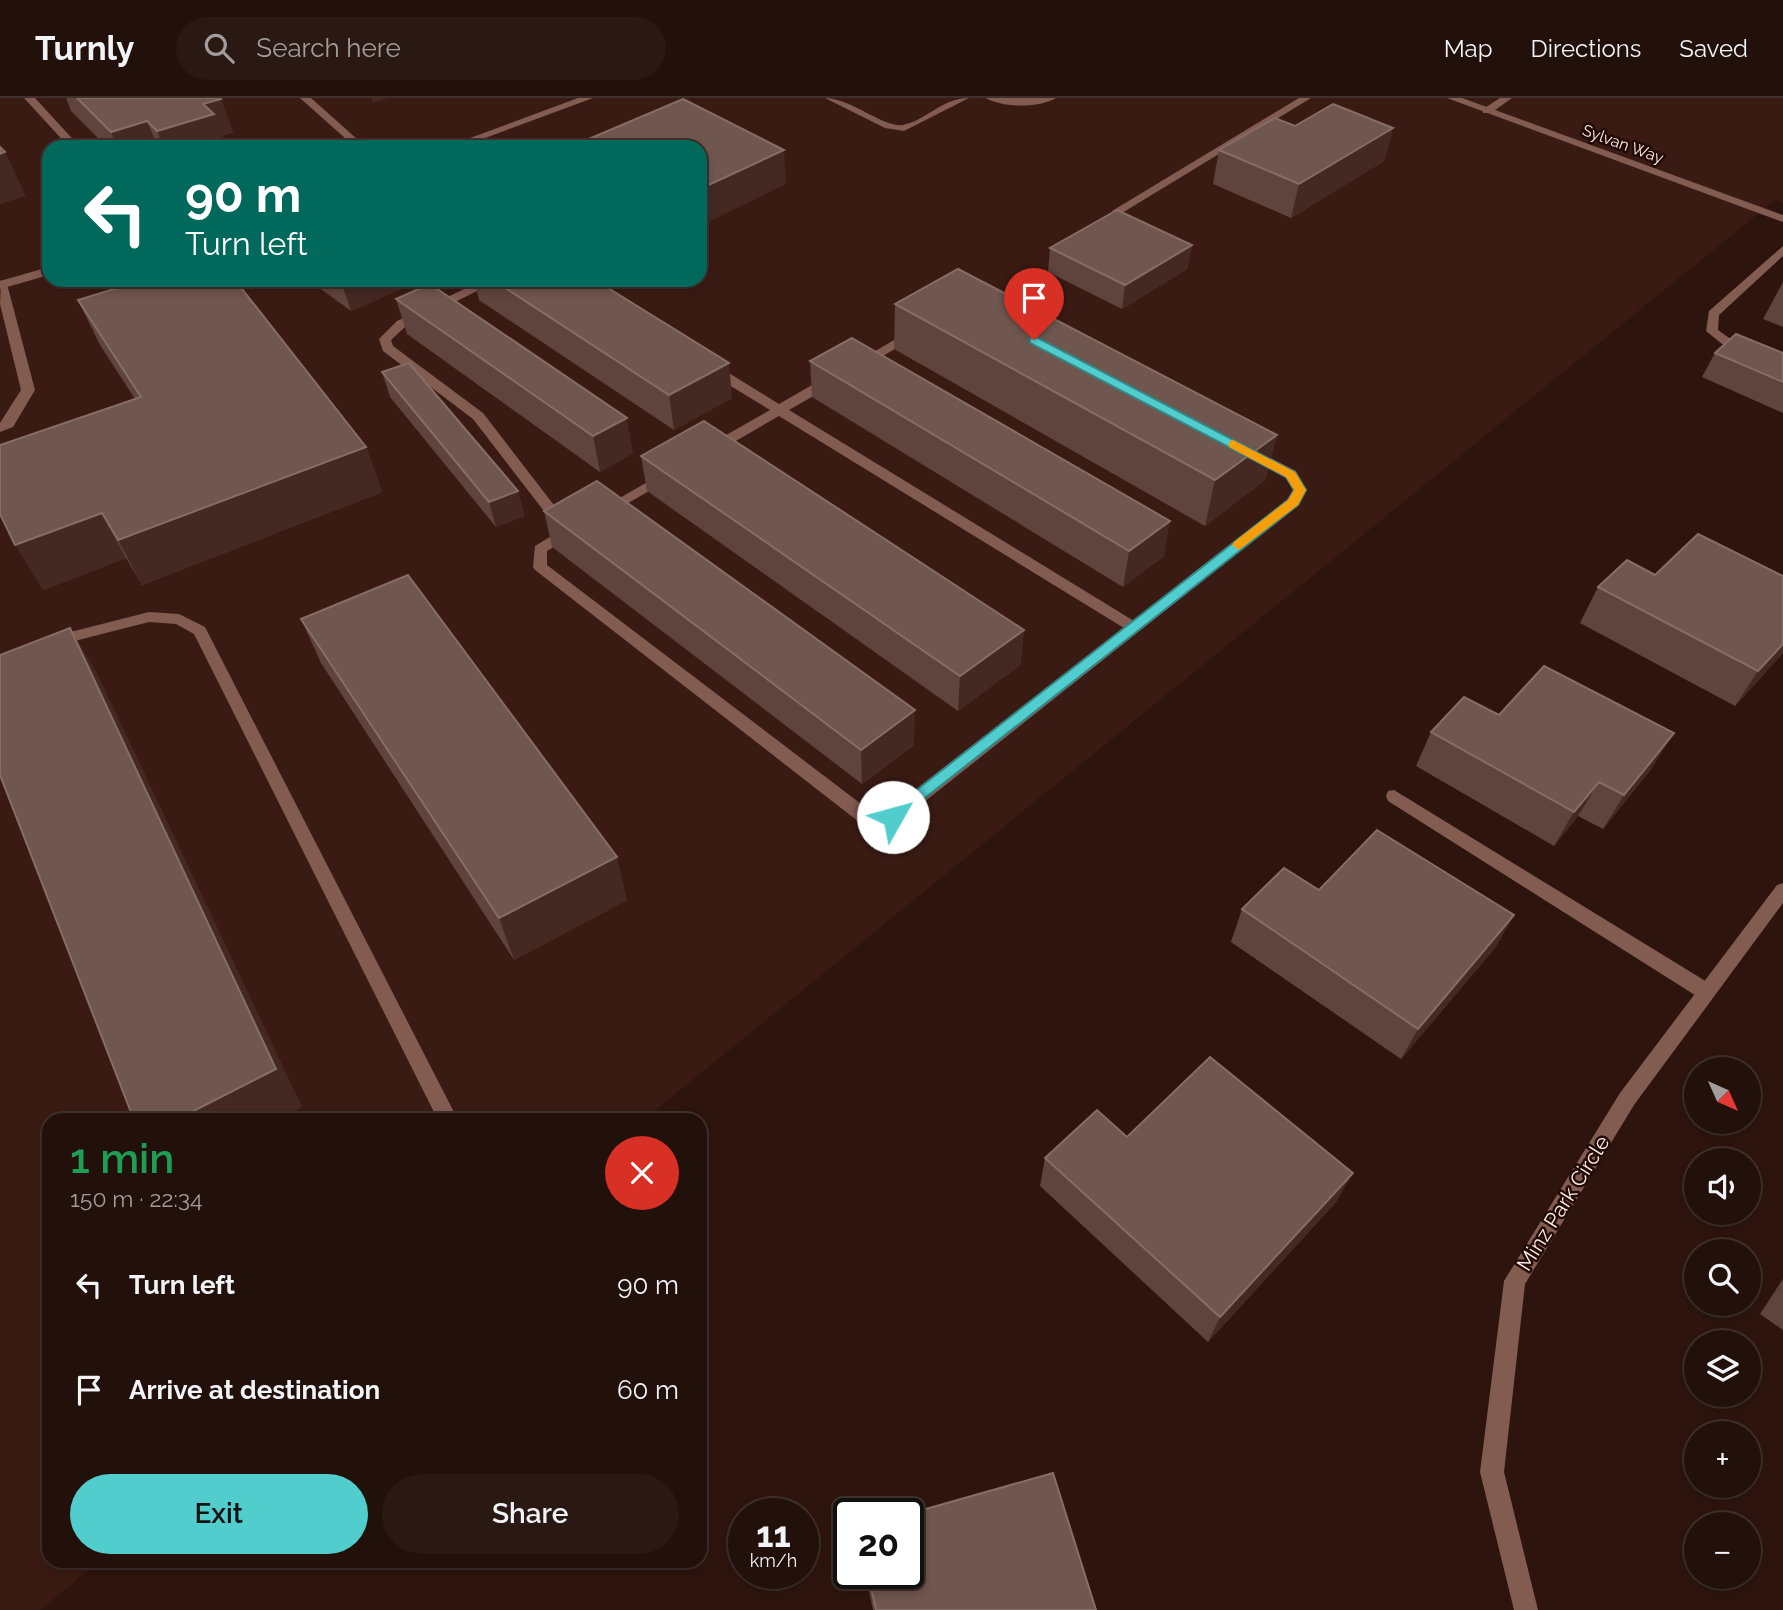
<!DOCTYPE html>
<html lang="en">
<head>
<meta charset="utf-8">
<style>
  body { margin:0; font-family:Raleway,sans-serif; background:#2a1913; color:#f1f3f6; height:100vh; display:flex; flex-direction:column; font-size:26px; white-space:nowrap }
  * { box-sizing:border-box; margin:0 }
  p { font-size:23px; color:#a29d9c }
  .icon { flex:none; width:38px; height:38px; fill:none; stroke:currentColor; stroke-width:2; stroke-linecap:round; stroke-linejoin:round }
  .map { position:relative; flex:1; overflow:hidden }
  .panel { position:absolute; left:42px; top:1015px; width:665px; height:455px; display:flex; flex-direction:column; background:#22100a; border-radius:21px; box-shadow:0 4px 10px #0003,0 0 0 2px #3f302b }
  .panel>* { flex:none }
  .guide { position:absolute; left:42px; top:42px; width:665px; height:147px; border-radius:21px; box-shadow:0 4px 10px #0003,0 0 0 2px #3f302b; background:#00695c; color:#fff; overflow:hidden }
  .needle { width:46px; rotate:135deg }
  .buttons { position:absolute; left:1684px; top:959px; display:grid; gap:14px }
  .buttons a { display:grid; place-items:center; width:77px; height:77px; border-radius:50%; background:#22100a; box-shadow:0 4px 10px #0003,0 0 0 2px #3f302b; font-size:35px }
  .speed { position:absolute; left:728px; top:1400px; display:flex; gap:14px; font-size:35px; font-weight:700; text-align:center }
  .speed>* { display:grid; place-content:center; width:91px; height:91px; border-radius:50%; background:#22100a; box-shadow:0 4px 10px #0003,0 0 0 2px #3f302b; line-height:1 }
  .speed small { font-size:18px; font-weight:400 }
  .speed .limit { border:4px solid #111; border-radius:10px; background:#fff; color:#111 }
  .pin { position:absolute; display:grid; place-items:center; width:60px; height:60px; color:#fff; margin:-72px -30px; border-radius:50% 50% 50% 0; rotate:-45deg; box-shadow:0 0 7px #0007 }
  .pin .icon { rotate:45deg }
  .me { position:absolute; width:77px; margin:-38px; rotate:52deg; stroke-linejoin:round; filter:drop-shadow(0 0 5px #0008) }
  .turn { display:flex; align-items:center; gap:24px; height:147px; padding:0 28px; font-size:32px }
  .turn .icon { width:91px; height:91px; stroke-width:2.5 }
  .turn b { display:block; font-size:49px; line-height:60px }
  .round { display:grid; place-items:center; flex:none; width:74px; height:74px; border-radius:37px; background:#2a1913 }
  .summary { display:flex; align-items:center; justify-content:space-between; height:119px; padding:0 28px }
  h1 { font-size:42px; font-weight:600; line-height:52px; color:#1e9e55 }
  .button { display:flex; gap:14px; margin-top:auto; padding:14px 28px }
  .button a { flex:1; height:80px; border-radius:42px; background:#52cdce; color:#111; font-size:28px; font-weight:600; line-height:80px; text-align:center }
  .button a+a { background:#2a1913; color:#f1f3f6 }
  ul { padding:0; list-style:none }
  li { display:flex; align-items:center; gap:21px; height:105px; padding:0 28px }
  li div { flex:1 }
  li b { display:block; font-size:26px }
  li em { font-style:normal }
  header { display:flex; align-items:center; gap:42px; box-sizing:border-box; height:98px; padding:0 35px; background:#22100a; border-bottom:2px solid #3f302b }
  header strong { font-size:33px }
  nav { display:flex; gap:38px; margin-inline-start:auto; font-size:24px }
  .search { width:490px; height:63px; background:#2a1913; display:flex; align-items:center; gap:18px; box-sizing:border-box; padding:0 24px; border-radius:38px; color:#a29d9c; font-size:26px }
  .map>svg:first-child { display:block }
  .built { fill:#3a1b13; fill-rule:evenodd }
  .lines { fill:none; stroke-linecap:round; stroke-linejoin:round }
  .service { fill:#825b51; fill-rule:evenodd }
  .minor { fill:#825b51; fill-rule:evenodd }
  .wall { fill:#5e443c }
  .shaded-wall { fill:#432922 }
  .building { fill:#6f564e; stroke:#866d66; stroke-width:2 }
  .route { fill:#52cdce; stroke:#358586; stroke-width:2 }
  .slow { fill:#f59e0b }
  .labels { text-anchor:middle; dominant-baseline:central; stroke-width:5; stroke-linejoin:round; paint-order:stroke }
  .far-street-label { font-size:16px; fill:#feece7; stroke:#220b06 }
  .near-street-label { font-size:21px; fill:#feece7; stroke:#220b06 }
</style>
</head>
<body>
<header>
<strong>Turnly</strong>
<div class="search"><svg class="icon" aria-label="search" viewBox="0 0 24 24"><circle cx="10" cy="10" r="6"/><path d="M15 15l6 6"/></svg>Search here</div>
<nav><a>Map</a><a>Directions</a><a>Saved</a></nav>
</header>
<div class="map">
<svg width="1783" height="1512" viewBox="0 0 1783 1512">
  <rect width="100%" height="100%" fill="#2d150e"/>
  <!-- built -->
  <path class="built" d="M0,0h1783v105l-8,-3 -1132,920h-594v441h51l-60,49h-40zM49,49h651v133h-651z"/>
  <g class="lines">
    <!-- service -->
    <g class="service">
      <polygon points="24,0 35,0 80,49 69,49"/>
      <polygon points="300,0 311,0 366,49 355,49"/>
      <path d="M825,0c25,0 59,30 78,27 24,-5 39,-27 66,-27l-65,33 -19,-3z"/>
      <path d="M986,0h70c-16,10 -54,10 -70,0z"/>
      <polygon points="1299,0 1311,0 1122,115 1112,113"/>
      <polygon points="1500,0 1512,0 1491,15 1483,15 1483,11"/>
      <polygon points="1783,148 1783,158 1719,217 1718,232 1735,244 1783,264 1783,273 1727,250 1706,233 1709,213"/>
      <polygon points="1,182 7,186 35,292 13,329 0,334 0,325 21,292 0,206"/>
      <polygon points="483,182 499,182 405,229 391,242 393,248 483,315 567,424 568,429 576,430 578,433 576,436 547,453 547,467 869,712 889,712 1124,530 779,318 715,355 705,355 705,349 770,312 706,273 706,267 716,267 779,306 826,279 836,279 836,285 789,312 1134,523 1288,401 1293,392 1286,379 1245,358 1245,352 1255,352 1296,373 1307,392 1298,407 899,724 859,724 535,472 533,469 535,448 563,431 557,430 473,321 383,253 379,241 397,223"/>
      <polygon points="913,231 917,232 917,238 864,269 859,270 853,266"/>
      <polygon points="665,374 670,375 670,381 609,416 604,418 597,413"/>
      <polygon points="149,514 179,516 205,529 458,1022 438,1022 194,536 176,526 149,524 51,549 43,544 51,539"/>
      <polygon points="1394,692 1712,887 1714,893 1712,899 1705,901 1698,899 1388,703 1386,698 1388,693"/>
    </g>
    <!-- minor -->
    <g class="minor">
      <polygon points="578,0 593,0 461,49 446,49"/>
      <polygon points="1447,0 1462,0 1783,117 1783,124"/>
      <polygon points="49,169 49,177 0,191 0,183"/>
      <polygon points="1783,785 1783,805 1634,1007 1525,1186 1504,1374 1538,1512 1514,1512 1480,1374 1504,1183 1620,995 1777,787"/>
    </g>
  </g>
  <!-- wall -->
  <g class="wall">
    <polygon points="66,0 220,0 233,34 222,38 226,49 107,49 71,13"/>
    <polygon points="1295,28 1393,30 1384,63 1291,120 1213,86 1219,52"/>
    <polygon points="1192,147 1187,171 1122,211 1048,174 1050,150"/>
    <polygon points="312,182 421,182 351,213 314,186"/>
    <polygon points="474,182 595,182 732,300 674,332 479,202"/>
    <polygon points="1783,184 1783,229 1763,221"/>
    <polygon points="396,201 633,355 600,374 407,236"/>
    <polygon points="78,202 366,349 382,394 142,487 126,460 43,492 135,301 100,247"/>
    <polygon points="895,206 1277,337 1265,382 1205,428 894,251"/>
    <polygon points="1715,255 1783,255 1783,315 1702,279"/>
    <polygon points="810,263 1164,458 1123,489 812,299"/>
    <polygon points="382,274 518,393 524,418 496,429 390,299"/>
    <polygon points="641,358 1024,532 1020,567 958,613 647,393"/>
    <polygon points="544,413 914,647 862,686 552,449"/>
    <polygon points="1655,477 1783,478 1783,555 1735,608 1580,525 1598,489"/>
    <polygon points="301,521 627,802 514,862 321,565"/>
    <polygon points="1499,617 1652,670 1603,731 1578,718 1554,748 1416,668 1431,634"/>
    <polygon points="1319,792 1514,817 1495,850 1401,961 1231,844 1242,811"/>
    <polygon points="1045,1060 1337,1103 1208,1244 1040,1088"/>
    <polygon points="1783,1181 1783,1232 1760,1216"/>
    <polygon points="865,1475 908,1475 1096,1512 873,1512"/>
  </g>
  <!-- shaded-wall -->
  <g class="shaded-wall">
    <polygon points="371,0 388,0 373,5"/>
    <polygon points="221,1 233,34 222,38 226,49 164,49 157,33 203,6"/>
    <polygon points="147,23 158,49 117,49 111,34"/>
    <polygon points="1393,30 1384,63 1291,120 1299,86"/>
    <polygon points="784,52 786,86 700,128 700,91"/>
    <polygon points="5,54 26,98 0,106 0,56"/>
    <polygon points="1192,147 1187,171 1122,211 1125,187"/>
    <polygon points="359,182 421,182 351,213 343,189"/>
    <polygon points="729,265 732,300 674,332 669,297"/>
    <polygon points="627,320 633,355 600,374 593,338"/>
    <polygon points="1277,337 1265,382 1205,428 1215,382"/>
    <polygon points="366,349 382,394 142,487 118,442"/>
    <polygon points="518,393 524,418 496,429 489,404"/>
    <polygon points="102,415 126,460 43,492 15,447"/>
    <polygon points="1170,423 1164,458 1123,489 1129,453"/>
    <polygon points="70,530 97,575 302,1009 278,1022 176,1022"/>
    <polygon points="1024,532 1020,567 958,613 960,578"/>
    <polygon points="1783,546 1783,555 1735,608 1758,573"/>
    <polygon points="915,612 914,647 862,686 861,652"/>
    <polygon points="1674,635 1652,670 1603,731 1624,697"/>
    <polygon points="1599,684 1578,718 1554,748 1574,714"/>
    <polygon points="617,759 627,802 514,862 499,820"/>
    <polygon points="1514,817 1495,850 1401,961 1418,931"/>
    <polygon points="1353,1075 1337,1103 1208,1244 1220,1219"/>
  </g>
  <!-- building -->
  <g class="building">
    <polygon points="77,0 220,0 221,1 203,6 214,16 157,33 147,23 111,34"/>
    <polygon points="683,1 784,52 700,91 700,49 570,49"/>
    <polygon points="1333,6 1393,30 1299,86 1219,52 1275,20 1295,28"/>
    <polygon points="0,49 5,54 0,56"/>
    <polygon points="1117,112 1192,147 1125,187 1050,150"/>
    <polygon points="958,171 1277,337 1215,382 895,206"/>
    <polygon points="143,182 235,182 366,349 118,442 102,415 15,447 0,416 0,347 141,299 78,202"/>
    <polygon points="334,182 359,182 343,189"/>
    <polygon points="493,182 595,182 729,265 669,297"/>
    <polygon points="430,186 627,320 593,338 396,201"/>
    <polygon points="1736,236 1783,255 1783,284 1715,255"/>
    <polygon points="852,240 1170,423 1129,453 810,263"/>
    <polygon points="409,265 518,393 489,404 382,274"/>
    <polygon points="704,323 1024,532 960,578 641,358"/>
    <polygon points="597,383 915,612 861,652 544,413"/>
    <polygon points="1698,436 1783,478 1783,546 1758,573 1598,489 1627,462 1655,477"/>
    <polygon points="408,477 617,759 499,820 301,521"/>
    <polygon points="70,530 276,971 176,1022 134,1022 0,677 0,557"/>
    <polygon points="1544,568 1674,635 1624,697 1599,684 1574,714 1431,634 1464,599 1499,617"/>
    <polygon points="1377,732 1514,817 1418,931 1242,811 1284,770 1319,792"/>
    <polygon points="1210,959 1353,1075 1220,1219 1045,1060 1097,1012 1127,1039"/>
    <polygon points="1053,1375 1096,1512 876,1512 868,1475 908,1475 908,1416"/>
  </g>
  <!-- route -->
  <polygon class="route" points="1030,240 1038,240 1295,374 1306,392 1298,407 893,725 885,719 887,715 1288,402 1294,392 1286,379 1030,245"/>
  <!-- slow -->
  <polygon class="slow" points="1233,342 1295,374 1306,392 1298,407 1239,452 1232,447 1234,444 1288,402 1294,392 1286,379 1229,349 1229,344"/>
  <g class="labels">
    <!-- far-street labels -->
    <g class="far-street-label">
      <text transform="translate(1623 46) rotate(20)">Sylvan Way</text>
    </g>
    <!-- near-street labels -->
    <g class="near-street-label">
      <text transform="translate(1563 1105) rotate(-58)">Minz Park Circle</text>
    </g>
  </g>
</svg>
<div class="buttons">
<a><svg class="needle" viewBox="-14 -14 28 28"><path d="M0-13l5 13h-10z" fill="#e53935"/><path d="M0 13l5-13h-10z" fill="#a29d9c"/></svg></a>
<a><svg class="icon" aria-label="sound" viewBox="0 0 24 24"><path d="M4 9h4l5-4v14l-5-4H4zM17 9q2 3 0 6"/></svg></a>
<a><svg class="icon" aria-label="search" viewBox="0 0 24 24"><circle cx="10" cy="10" r="6"/><path d="M15 15l6 6"/></svg></a>
<a><svg class="icon" aria-label="layers" viewBox="0 0 24 24"><path d="M12 4l9 5-9 5-9-5zM3 14l9 5 9-5"/></svg></a>
<a>+</a>
<a>−</a>
</div>
<div class="speed"><div>11<small>km/h</small></div><div class="limit">20</div></div>
<div class="pin" style="left:1034px;top:242px;background:#d93025"><svg class="icon" aria-label="arrive" viewBox="0 0 24 24"><path d="M6 21V4h12l-3 4 3 4H6"/></svg></div>
<svg class="me" style="left:893px;top:719px" viewBox="-20 -20 40 40"><circle r="19" fill="#fff"/><path d="M0-13L10 11 0 6-10 11z" fill="#52cdce"/></svg>
<div class="guide">
<div class="turn"><svg class="icon" aria-label="left" viewBox="0 0 24 24"><path d="M17 20v-9H6M10 6l-5 5 5 5"/></svg><div><b>90 m</b>Turn left</div></div>
</div>
<section class="panel">
<div class="summary"><div><h1>1 min</h1><p>150 m · 22:34</p></div><a class="round" style="background:#d93025;color:#fff"><svg class="icon" aria-label="close" viewBox="0 0 24 24"><path d="M6 6l12 12M18 6L6 18"/></svg></a></div>
<ul>
<li><svg class="icon" aria-label="left" viewBox="0 0 24 24"><path d="M17 20v-9H6M10 6l-5 5 5 5"/></svg><div><b>Turn left</b></div><em>90 m</em></li>
<li><svg class="icon" aria-label="arrive" viewBox="0 0 24 24"><path d="M6 21V4h12l-3 4 3 4H6"/></svg><div><b>Arrive at destination</b></div><em>60 m</em></li>
</ul>
<div class="button"><a>Exit</a><a>Share</a></div>
</section>
</div>
</body>
</html>
